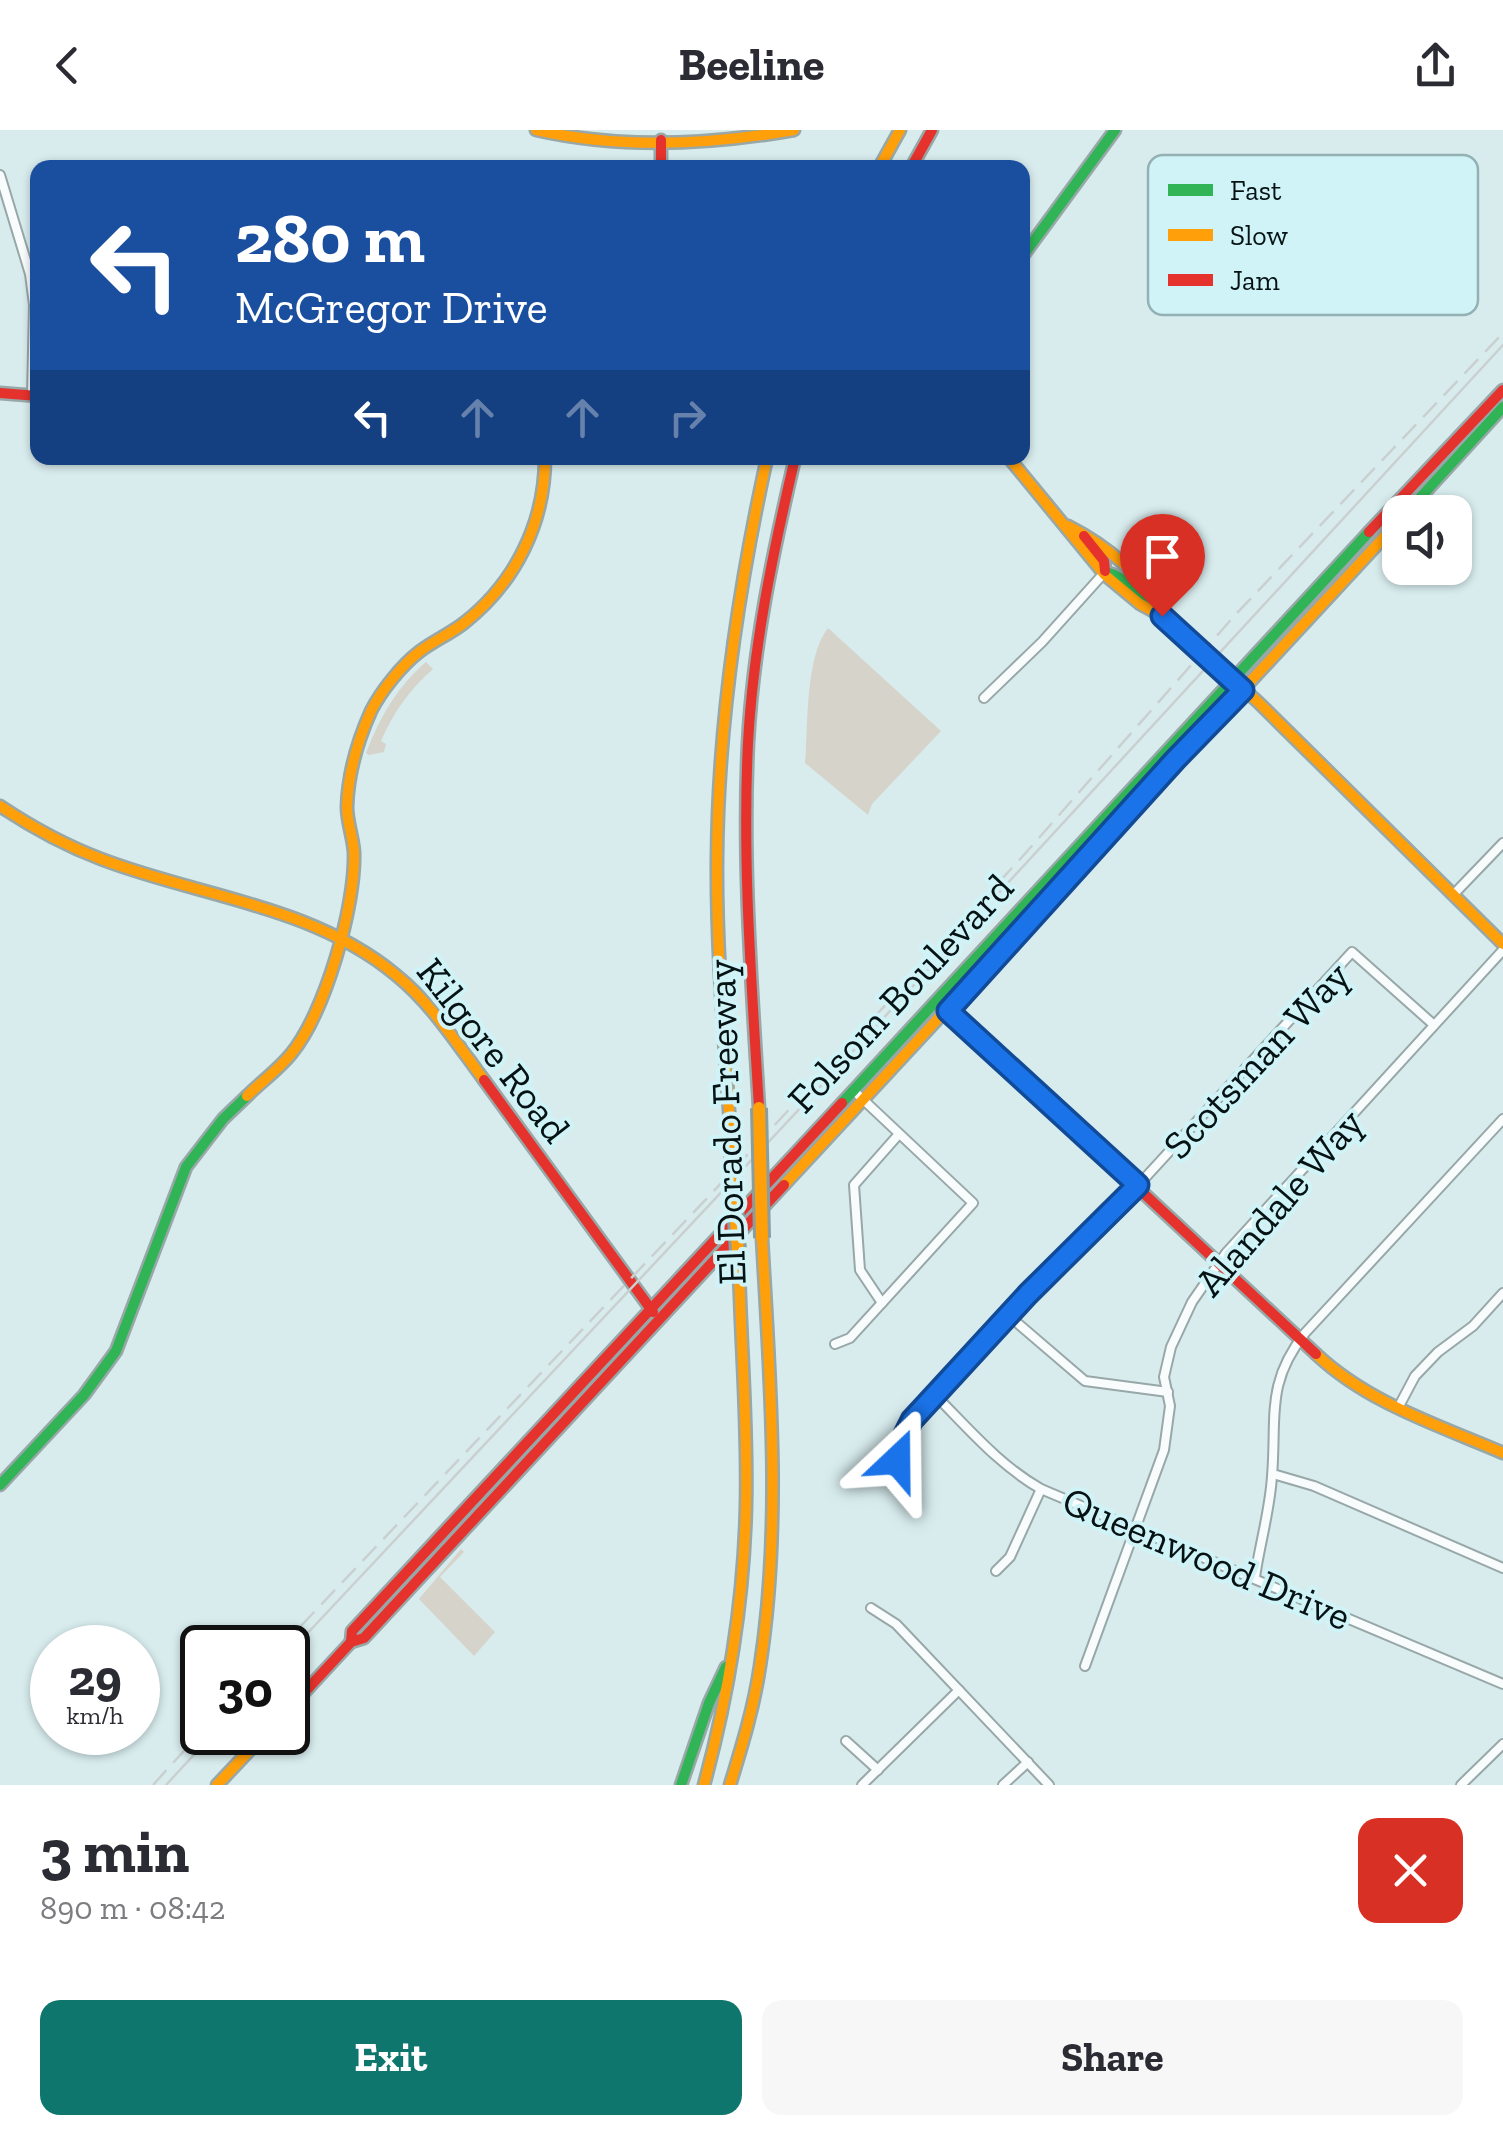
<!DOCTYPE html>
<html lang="en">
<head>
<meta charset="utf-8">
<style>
  body { margin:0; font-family:"Zilla Slab",serif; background:#f7f7f7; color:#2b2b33; height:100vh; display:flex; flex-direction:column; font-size:38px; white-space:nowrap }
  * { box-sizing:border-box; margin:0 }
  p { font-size:32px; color:#7c7c81 }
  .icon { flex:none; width:55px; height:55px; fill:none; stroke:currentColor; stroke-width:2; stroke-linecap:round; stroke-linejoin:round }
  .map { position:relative; height:1655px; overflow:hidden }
  .drawer { display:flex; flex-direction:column; background:#fff; flex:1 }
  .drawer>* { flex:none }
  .banner { position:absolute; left:30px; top:30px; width:1000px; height:305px; border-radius:20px; box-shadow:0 2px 8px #0004; background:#1a4fa0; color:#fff; overflow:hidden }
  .buttons { position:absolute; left:1382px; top:365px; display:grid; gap:20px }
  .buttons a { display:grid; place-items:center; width:90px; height:90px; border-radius:20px; background:#fff; box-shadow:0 2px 8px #0004; font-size:50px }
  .speed { position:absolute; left:30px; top:1495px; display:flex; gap:20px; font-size:50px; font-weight:700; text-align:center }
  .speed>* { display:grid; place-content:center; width:130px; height:130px; border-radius:50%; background:#fff; box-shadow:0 2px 8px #0004; line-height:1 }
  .speed small { font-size:25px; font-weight:400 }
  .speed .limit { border:5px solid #111; border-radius:15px; background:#fff; color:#111 }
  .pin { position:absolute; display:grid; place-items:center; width:85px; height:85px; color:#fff; margin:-102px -42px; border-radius:50% 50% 50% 0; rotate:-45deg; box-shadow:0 0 10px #0007 }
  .pin .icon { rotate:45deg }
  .me { position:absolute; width:110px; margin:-55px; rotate:23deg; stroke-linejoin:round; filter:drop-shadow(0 0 8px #0008) }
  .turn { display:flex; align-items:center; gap:35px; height:210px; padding:0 40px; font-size:45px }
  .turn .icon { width:130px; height:130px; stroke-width:2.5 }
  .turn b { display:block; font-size:70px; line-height:85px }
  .lanes { display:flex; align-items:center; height:95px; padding:0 40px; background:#0003; justify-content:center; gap:50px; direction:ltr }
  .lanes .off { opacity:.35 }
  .round { display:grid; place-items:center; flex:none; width:105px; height:105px; border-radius:20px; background:#f7f7f7 }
  .summary { display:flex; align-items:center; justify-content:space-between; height:170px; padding:0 40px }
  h1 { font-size:60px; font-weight:700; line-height:75px }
  .action { display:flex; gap:20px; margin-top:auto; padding:20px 40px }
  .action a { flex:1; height:115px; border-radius:20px; background:#0f766e; color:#fff; font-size:40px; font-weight:700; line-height:115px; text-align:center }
  .action a+a { background:#f7f7f7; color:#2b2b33 }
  header { display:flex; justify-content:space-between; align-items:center; height:130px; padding:0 40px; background:#fff; font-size:45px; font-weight:700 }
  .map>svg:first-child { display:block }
  .green { fill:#d6d3ca }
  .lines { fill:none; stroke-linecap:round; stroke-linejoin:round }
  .street-casing { stroke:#98a7a8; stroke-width:12 }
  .fast-casing { stroke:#98a7a8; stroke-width:15 }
  .slow-casing { stroke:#98a7a8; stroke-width:15 }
  .jam-casing { stroke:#98a7a8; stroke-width:15 }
  .street { stroke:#f9fcfc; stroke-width:8 }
  .fast { stroke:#30b455; stroke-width:10 }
  .slow { stroke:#ff9f0a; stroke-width:10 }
  .jam { stroke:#e5322d; stroke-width:10 }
  .tram { stroke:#cad0d0; stroke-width:2.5 }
  .rail { stroke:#cad0d0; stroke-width:2.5; stroke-dasharray:20 10; stroke-linecap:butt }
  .slow-bridge-casing { stroke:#889ea1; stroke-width:18; stroke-linecap:butt }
  .slow-bridge { stroke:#ff9f0a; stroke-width:12 }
  .route-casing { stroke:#114b97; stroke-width:25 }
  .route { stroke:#1a73e8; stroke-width:18 }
  .labels { text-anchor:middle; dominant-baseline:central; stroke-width:8; stroke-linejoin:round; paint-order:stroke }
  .street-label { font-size:40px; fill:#061213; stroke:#cff3f7 }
  .key { fill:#cff3f7; stroke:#93b0b3; stroke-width:2.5 }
  .key-label { font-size:28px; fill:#061213 }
</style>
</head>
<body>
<header><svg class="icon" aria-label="back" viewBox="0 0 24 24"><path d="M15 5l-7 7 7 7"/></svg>Beeline<svg class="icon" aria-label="share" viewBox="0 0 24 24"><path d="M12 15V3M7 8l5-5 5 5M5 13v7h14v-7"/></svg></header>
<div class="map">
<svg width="1503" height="1655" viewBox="0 0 1503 1655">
  <rect width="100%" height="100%" fill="#d8ecee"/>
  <!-- green -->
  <g class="green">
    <path d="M828,498l113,103 -69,73 -4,11 -63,-52c3,-37 0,-106 23,-135z"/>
    <path d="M426,532l7,7c-24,21 -40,44 -52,72l5,3 -2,8 -15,3 -3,-2c14,-36 31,-66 60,-91z"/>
    <polygon points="461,1419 464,1422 440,1447 495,1502 474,1526 419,1469"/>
  </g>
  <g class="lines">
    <!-- street casing -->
    <g class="street-casing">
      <g id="street">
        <polyline points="0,45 30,144 34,175 32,265"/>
        <polyline points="984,568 1042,512 1105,442"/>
        <polyline points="1453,765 1503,713"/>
        <polyline points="882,1173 860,1140 854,1055 899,1004"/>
        <polyline points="1008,1185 1085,1251 1168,1262"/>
        <polyline points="835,1214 850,1208 973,1073 854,961"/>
        <path d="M935,1265c34,34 64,70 106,94l462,195"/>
        <polyline points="1398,1278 1415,1246 1438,1222 1473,1196 1503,1163"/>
        <polyline points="900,1338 898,1318 912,1290 1028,1164 1144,1049 1352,822 1434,895"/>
        <polyline points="1273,1344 1314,1356 1503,1438"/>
        <polyline points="996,1441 1010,1427 1041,1359"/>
        <path d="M1255,1447c5,-34 15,-67 17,-101 5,-59 -7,-92 33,-143l198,-214"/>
        <polyline points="871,1478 896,1494 1049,1655"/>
        <polyline points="1085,1536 1164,1320 1170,1276 1164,1247 1171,1217 1192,1172 1226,1123 1503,820"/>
        <polyline points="846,1611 878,1640"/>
        <polyline points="862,1655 959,1560"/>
        <polyline points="1003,1655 1028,1632"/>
        <polyline points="1461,1655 1503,1614"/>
      </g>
    </g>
    <!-- fast casing -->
    <g class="fast-casing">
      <g id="fast">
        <polyline points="1022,127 1115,0"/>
        <polyline points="1407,382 1503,277"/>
        <path d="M1106,442c21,5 33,26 54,31"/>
        <polyline points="1103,712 1102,703 1117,685"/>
        <polyline points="842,973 1369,402"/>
        <polyline points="0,1355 84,1265 116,1221 186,1037 223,989 247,966"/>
        <polyline points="681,1655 709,1573 726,1537"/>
      </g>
    </g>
    <!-- slow casing -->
    <g class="slow-casing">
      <g id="slow">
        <path d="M536,0c84,19 173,15 258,0"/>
        <polyline points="879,38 900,0"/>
        <polyline points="1009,328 1105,445 1140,474 1162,486 1258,572 1503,814"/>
        <path d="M1068,396c37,19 78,50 94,90"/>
        <path d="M0,676c33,22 64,39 101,53 99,38 211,46 295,116 36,29 61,69 88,105"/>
        <path d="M247,966c14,-14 32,-27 44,-42 34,-41 65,-149 63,-202 -1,-15 -7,-30 -7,-45 1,-33 11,-67 24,-96 10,-20 31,-46 48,-59 14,-11 31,-18 45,-29 51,-40 81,-100 81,-165"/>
        <path d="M731,1010c-6,-94 -15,-188 -14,-282 1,-135 21,-268 50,-400"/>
        <polyline points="784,1055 1400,390"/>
        <path d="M1316,1224c52,49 122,71 187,99"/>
        <polyline points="217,1655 267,1602"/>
        <path d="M704,1655c25,-92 40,-185 42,-280 2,-79 -5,-158 -7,-237"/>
        <path d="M730,1655c12,-39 24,-78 30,-119 22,-141 10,-286 2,-428"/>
      </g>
    </g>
    <!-- jam casing -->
    <g class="jam-casing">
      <g id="jam">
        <polyline points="661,10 661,38"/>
        <polyline points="911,38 932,0"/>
        <polyline points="0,263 38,266"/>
        <polyline points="1369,402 1503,260"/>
        <polyline points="1084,406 1104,431 1105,441"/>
        <polyline points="945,878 1316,1224"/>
        <polyline points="484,950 653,1182"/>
        <path d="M759,978c-7,-121 -17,-243 -11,-365 5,-96 25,-191 47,-285"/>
        <polyline points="351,1512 352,1501 842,973"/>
        <polyline points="288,1580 351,1512 364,1508 784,1055"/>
      </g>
    </g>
    <!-- street -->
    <use href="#street" class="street"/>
    <!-- fast -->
    <use href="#fast" class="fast"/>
    <!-- slow -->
    <use href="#slow" class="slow"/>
    <!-- jam -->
    <use href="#jam" class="jam"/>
    <!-- tram -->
    <g class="tram">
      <polyline points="288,1524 820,957 1503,215"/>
      <polyline points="166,1655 215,1602"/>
    </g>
    <!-- rail -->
    <g class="rail">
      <polyline points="280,1518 711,1064 1023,726 1236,484 1503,203"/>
      <polyline points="153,1655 202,1601"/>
    </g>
    <!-- slow-bridge casing -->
    <g class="slow-bridge-casing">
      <g id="slow-bridge">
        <polyline points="759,978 762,1108"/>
        <polyline points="731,1010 739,1138"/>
      </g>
    </g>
    <!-- slow-bridge -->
    <use href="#slow-bridge" class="slow-bridge"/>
  </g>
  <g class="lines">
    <!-- route casing -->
    <g class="route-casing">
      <polyline id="route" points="897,1330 898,1318 912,1290 1028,1164 1138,1055 948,881 1175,630 1243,560 1162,486"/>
    </g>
    <!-- route -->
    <use href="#route" class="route"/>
  </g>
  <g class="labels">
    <!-- street labels -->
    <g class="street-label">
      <text transform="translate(900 863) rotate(-47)">Folsom Boulevard</text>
      <text transform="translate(494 920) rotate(52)">Kilgore Road</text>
      <text transform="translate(1256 930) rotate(-47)">Scotsman Way</text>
      <text transform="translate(726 992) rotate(-92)">El Dorado Freeway</text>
      <text transform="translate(1279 1072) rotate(-49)">Alandale Way</text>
      <text transform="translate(1207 1428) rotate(23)">Queenwood Drive</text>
    </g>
  </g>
  <!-- legend -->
  <rect x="1148" y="25" width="330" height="160" rx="15" class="key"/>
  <rect x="1168" y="54" width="45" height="12" fill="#30b455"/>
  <rect x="1168" y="99" width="45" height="12" fill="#ff9f0a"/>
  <rect x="1168" y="144" width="45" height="12" fill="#e5322d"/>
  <g class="key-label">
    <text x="1230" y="70">Fast</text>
    <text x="1230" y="115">Slow</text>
    <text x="1230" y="160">Jam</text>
  </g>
</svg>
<div class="buttons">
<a><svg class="icon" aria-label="sound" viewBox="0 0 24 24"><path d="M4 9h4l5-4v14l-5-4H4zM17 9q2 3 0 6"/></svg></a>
</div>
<div class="speed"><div>29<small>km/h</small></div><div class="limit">30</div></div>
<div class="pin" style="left:1162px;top:486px;background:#d93025"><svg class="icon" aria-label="arrive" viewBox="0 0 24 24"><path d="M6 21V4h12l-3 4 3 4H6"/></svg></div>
<svg class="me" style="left:897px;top:1330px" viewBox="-20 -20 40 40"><path d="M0-17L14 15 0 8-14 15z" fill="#1a73e8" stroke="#fff" stroke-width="4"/></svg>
<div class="banner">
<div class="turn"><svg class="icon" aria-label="left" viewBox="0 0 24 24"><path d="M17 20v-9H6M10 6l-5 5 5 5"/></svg><div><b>280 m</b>McGregor Drive</div></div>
<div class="lanes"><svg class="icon" aria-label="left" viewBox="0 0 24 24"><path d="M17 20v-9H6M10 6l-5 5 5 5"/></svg><svg class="icon off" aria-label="ahead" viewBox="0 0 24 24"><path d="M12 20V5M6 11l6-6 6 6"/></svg><svg class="icon off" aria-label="ahead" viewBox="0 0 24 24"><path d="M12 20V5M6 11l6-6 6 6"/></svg><svg class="icon off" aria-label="right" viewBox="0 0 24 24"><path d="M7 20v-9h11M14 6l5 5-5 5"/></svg></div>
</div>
</div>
<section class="drawer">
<div class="summary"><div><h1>3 min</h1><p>890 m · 08:42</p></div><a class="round" style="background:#d93025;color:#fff"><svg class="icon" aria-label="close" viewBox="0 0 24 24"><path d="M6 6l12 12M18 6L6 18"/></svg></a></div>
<div class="action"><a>Exit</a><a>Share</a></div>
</section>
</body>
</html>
